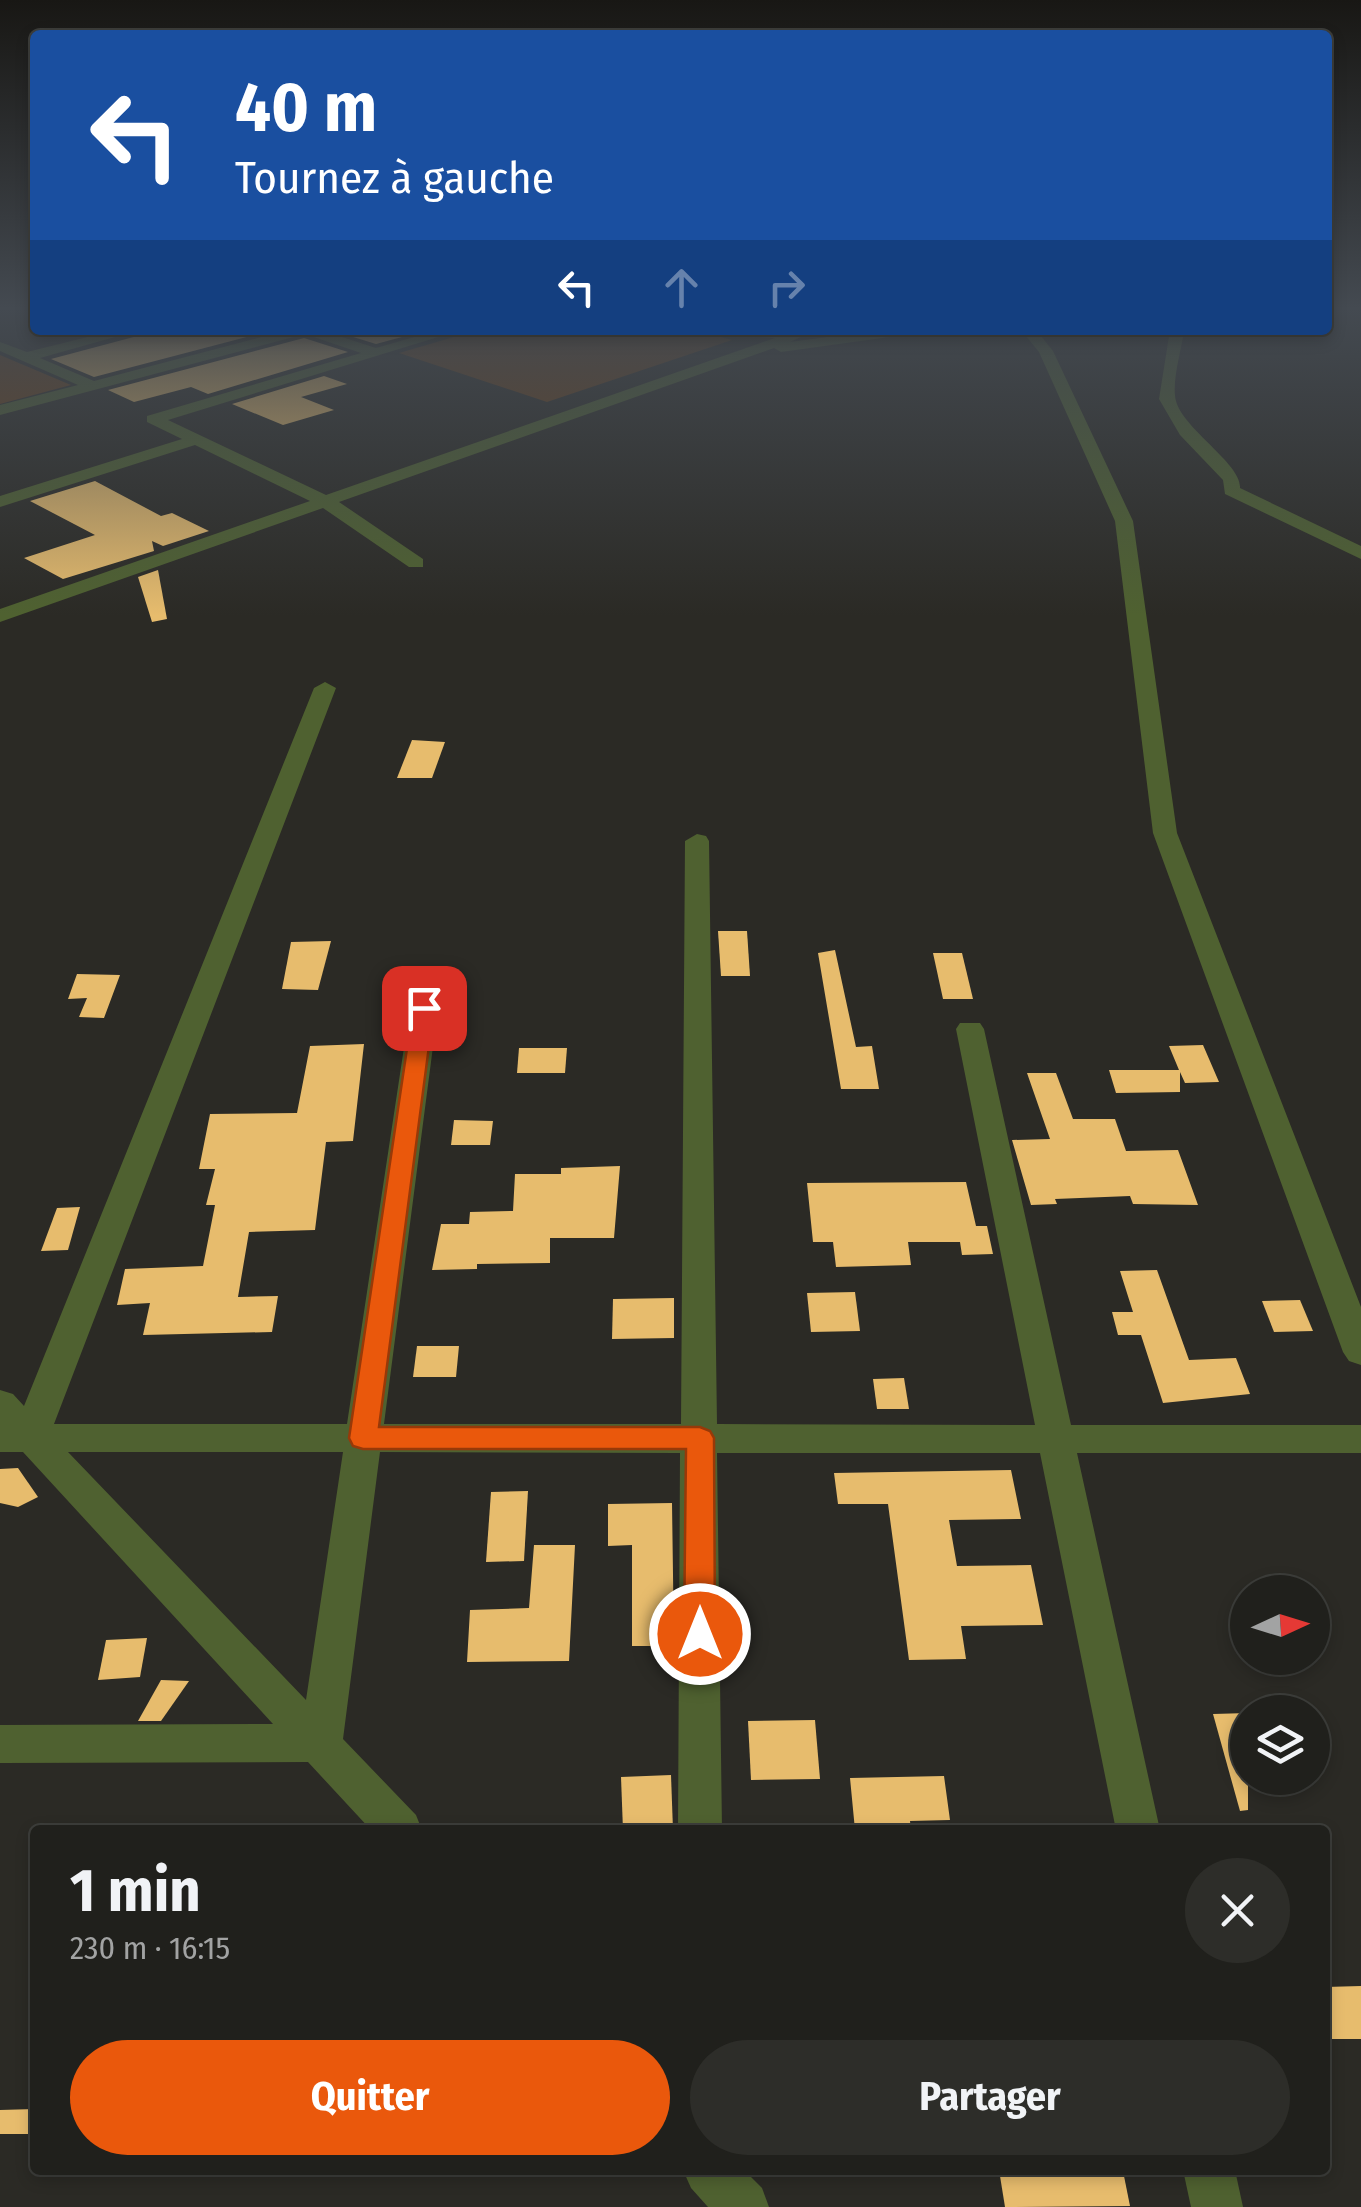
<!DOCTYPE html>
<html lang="fr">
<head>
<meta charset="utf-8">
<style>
  body { margin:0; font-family:"Fira Sans Condensed",sans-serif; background:#2d2d29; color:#f1f3f6; height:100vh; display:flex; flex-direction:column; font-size:38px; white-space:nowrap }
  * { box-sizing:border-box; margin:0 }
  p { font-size:32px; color:#a2a3a3 }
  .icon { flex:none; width:55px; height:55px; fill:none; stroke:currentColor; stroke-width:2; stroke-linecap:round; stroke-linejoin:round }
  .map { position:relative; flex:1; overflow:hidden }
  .side { position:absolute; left:30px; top:1825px; width:1300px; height:350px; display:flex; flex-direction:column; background:#20201c; border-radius:10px; box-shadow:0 5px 15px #0003,0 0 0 2px #3d3e3b }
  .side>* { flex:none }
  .guide { position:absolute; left:30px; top:30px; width:1302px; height:305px; border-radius:10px; box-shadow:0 5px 15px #0003,0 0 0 2px #3d3e3b; background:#1a4fa0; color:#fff; overflow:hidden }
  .needle { width:65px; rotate:86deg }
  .controls { position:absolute; left:1230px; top:1575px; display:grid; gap:20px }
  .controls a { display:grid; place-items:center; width:100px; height:100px; border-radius:50%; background:#20201c; box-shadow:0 5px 15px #0003,0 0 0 2px #3d3e3b; font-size:50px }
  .pin { position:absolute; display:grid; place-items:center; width:85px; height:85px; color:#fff; margin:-42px; border-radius:20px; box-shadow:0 5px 15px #0006 }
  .me { position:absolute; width:110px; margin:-55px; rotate:0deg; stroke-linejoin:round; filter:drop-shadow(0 0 8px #0008) }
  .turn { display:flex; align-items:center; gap:35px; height:210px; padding:0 40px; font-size:45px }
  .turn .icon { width:130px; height:130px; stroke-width:2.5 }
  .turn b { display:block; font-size:70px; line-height:85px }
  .lanes { display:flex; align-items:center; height:95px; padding:0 40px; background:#0003; justify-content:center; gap:50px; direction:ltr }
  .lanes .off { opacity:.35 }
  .round { display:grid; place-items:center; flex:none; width:105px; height:105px; border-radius:52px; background:#2d2d29 }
  .summary { display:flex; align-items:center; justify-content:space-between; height:170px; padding:0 40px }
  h1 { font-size:60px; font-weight:700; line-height:75px }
  .button { display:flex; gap:20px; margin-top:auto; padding:20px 40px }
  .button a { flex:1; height:115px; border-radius:60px; background:#ea580c; color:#fff; font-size:40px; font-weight:700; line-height:115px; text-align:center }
  .button a+a { background:#2d2d29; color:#f1f3f6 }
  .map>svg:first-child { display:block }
  .green { fill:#6d4016 }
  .building { fill:#e7bc6d }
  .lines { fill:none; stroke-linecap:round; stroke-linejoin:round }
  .street { fill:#4f6130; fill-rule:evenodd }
  .route { fill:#ea580c; stroke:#983908; stroke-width:2.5 }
</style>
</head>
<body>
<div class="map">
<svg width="1361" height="2207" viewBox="0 0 1361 2207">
  <rect width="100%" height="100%" fill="#2b2a25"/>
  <!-- green -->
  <g class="green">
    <polygon points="478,330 695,330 732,340 547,402 399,353"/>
    <polygon points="0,355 71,385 0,404"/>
  </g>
  <!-- building -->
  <g class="building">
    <polygon points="160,330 273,330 94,377 51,359"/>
    <polygon points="343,330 401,330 402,337 376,344 337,332"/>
    <polygon points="304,338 348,352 208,394 191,387 134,402 108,390"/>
    <polygon points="324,376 347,384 301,397 334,410 283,425 232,404"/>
    <polygon points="95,481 161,516 172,513 209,531 163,546 152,541 154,551 63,579 24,558 95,535 30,501"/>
    <polygon points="158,570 167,619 152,622 138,577"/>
    <polygon points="412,740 445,742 432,778 397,778"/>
    <polygon points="718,931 747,931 750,976 721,976"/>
    <polygon points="331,941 318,990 282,989 291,942"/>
    <polygon points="835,950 856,1047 872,1046 879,1089 841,1089 818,953"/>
    <polygon points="933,953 962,953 973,999 943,999"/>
    <polygon points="77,974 120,975 104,1018 79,1017 87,998 68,999"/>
    <polygon points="364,1044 353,1141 326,1142 315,1230 249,1232 238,1297 278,1296 272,1332 143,1335 150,1303 117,1305 125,1269 203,1266 215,1205 206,1205 215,1169 199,1169 210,1114 297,1113 310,1046"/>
    <polygon points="1203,1045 1219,1082 1185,1083 1180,1072 1180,1092 1116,1093 1109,1070 1179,1070 1169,1046"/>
    <polygon points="519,1048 567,1048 565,1073 517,1073"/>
    <polygon points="1027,1073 1056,1073 1073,1119 1115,1119 1126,1151 1178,1150 1198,1205 1133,1204 1130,1196 1055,1199 1057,1204 1031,1205 1012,1140 1050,1139"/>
    <polygon points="454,1120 493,1121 490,1145 451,1145"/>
    <polygon points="620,1166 614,1238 550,1238 550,1263 477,1264 477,1269 432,1270 441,1224 469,1224 470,1212 513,1211 515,1174 561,1174 561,1168"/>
    <polygon points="966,1182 976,1226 987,1226 993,1254 962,1255 960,1242 908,1242 911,1265 836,1267 833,1242 813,1242 807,1183"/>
    <polygon points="80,1207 68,1250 41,1251 57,1208"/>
    <polygon points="1157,1270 1189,1360 1236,1358 1250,1394 1163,1403 1141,1335 1118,1335 1112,1312 1133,1312 1120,1271"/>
    <polygon points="855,1292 860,1331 811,1332 807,1293"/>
    <polygon points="674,1298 674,1338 612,1339 613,1299"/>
    <polygon points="1300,1300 1313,1331 1274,1332 1262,1301"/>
    <polygon points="417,1346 459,1346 456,1377 413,1377"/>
    <polygon points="904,1378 909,1409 877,1409 873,1379"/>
    <polygon points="18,1468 38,1497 18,1507 0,1503 0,1469"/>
    <polygon points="1011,1470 1021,1519 949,1520 957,1566 1031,1565 1043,1625 961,1626 966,1659 909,1660 888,1504 838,1504 834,1473"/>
    <polygon points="528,1491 524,1561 486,1562 491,1492"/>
    <polygon points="672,1503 674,1646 632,1646 632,1545 608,1546 608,1504"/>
    <polygon points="534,1545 575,1545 569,1661 467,1662 470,1610 529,1608"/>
    <polygon points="147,1638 140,1677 98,1680 106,1640"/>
    <polygon points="161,1680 189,1681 161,1721 138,1721"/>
    <polygon points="1248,1713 1248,1810 1240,1811 1213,1714"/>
    <polygon points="815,1720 820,1779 751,1780 748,1721"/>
    <polygon points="671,1775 673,1830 623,1830 621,1777"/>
    <polygon points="944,1776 950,1820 910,1821 911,1830 855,1830 850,1778"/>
    <polygon points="1361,1986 1361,2039 1329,2039 1325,2026 1325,1987"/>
    <polygon points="35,2109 35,2134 0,2134 0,2110"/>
    <polygon points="1123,2171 1130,2206 1005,2207 1000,2176"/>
  </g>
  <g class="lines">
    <!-- street -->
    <g class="street">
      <polygon points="116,330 140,330 40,358 94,381 288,330 320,330 376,348 439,330 461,330 168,420 326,495 775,338 723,334 716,330 780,330 786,334 801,330 807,334 790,342 880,330 918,330 911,334 781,352 774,348 339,502 423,559 423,567 409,567 323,508 0,622 0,609 310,501 195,445 0,507 0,496 182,439 147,422 147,416 361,353 305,334 0,415 0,405 78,385 0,351 0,342 27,352"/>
      <polygon points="1021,330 1036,330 1053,351 1133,521 1177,833 1361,1307 1361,1365 1349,1361 1343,1352 1153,833 1115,521 1039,352"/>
      <path d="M1170,330h14c-2,19 -13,52 -8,71 8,29 66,63 64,87l121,58v13l-136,-65 -2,-14 -43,-45 -21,-36z"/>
      <path d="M325,682l11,6 -282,736h293l63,-416 14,-8 14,8 -54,416h297l4,-583 12,-7 9,2 3,5 8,583 318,1 -79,-396 4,-6h20l4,6 87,396h290v28h-284l83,377h-44l-76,-377h-323l5,377h-44l2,-377 -300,-1 -37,287 73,76 6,15h-51l-63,-68 -308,1v-38l273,-1 -250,-272h-23v-62l13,4 11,12 290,-718zM68,1452h275l-37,248z"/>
      <polygon points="683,2170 744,2170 762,2188 769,2207 708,2207 691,2188"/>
      <polygon points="1183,2170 1235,2170 1243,2207 1191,2207"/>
    </g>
  </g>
  <!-- sky -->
  <linearGradient id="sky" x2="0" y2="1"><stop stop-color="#181714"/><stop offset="0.5" stop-color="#444a51"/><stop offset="1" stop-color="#444a51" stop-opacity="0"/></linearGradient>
  <rect width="1361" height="616" fill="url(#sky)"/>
  <!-- route -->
  <polygon class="route" points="424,1002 434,1008 379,1427 700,1427 710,1431 714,1438 715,1634 711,1643 700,1647 689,1643 684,1634 686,1449 363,1449 353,1446 349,1438 413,1008"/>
</svg>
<div class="controls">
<a><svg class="needle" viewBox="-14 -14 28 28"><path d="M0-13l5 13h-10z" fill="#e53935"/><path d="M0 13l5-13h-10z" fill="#a2a3a3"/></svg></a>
<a><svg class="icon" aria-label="layers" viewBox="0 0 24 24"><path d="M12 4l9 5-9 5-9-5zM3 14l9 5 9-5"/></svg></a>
</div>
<div class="pin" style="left:424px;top:1008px;background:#d93025"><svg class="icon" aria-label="arrive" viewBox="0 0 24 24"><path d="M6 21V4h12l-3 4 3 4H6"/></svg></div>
<svg class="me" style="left:700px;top:1634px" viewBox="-20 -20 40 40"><circle r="17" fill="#ea580c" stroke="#fff" stroke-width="3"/><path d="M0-11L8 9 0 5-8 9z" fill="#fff"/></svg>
<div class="guide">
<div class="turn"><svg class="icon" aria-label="left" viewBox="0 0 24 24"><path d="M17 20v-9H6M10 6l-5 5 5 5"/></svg><div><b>40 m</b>Tournez à gauche</div></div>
<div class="lanes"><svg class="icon" aria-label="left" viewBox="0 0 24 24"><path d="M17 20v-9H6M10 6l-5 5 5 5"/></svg><svg class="icon off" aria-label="ahead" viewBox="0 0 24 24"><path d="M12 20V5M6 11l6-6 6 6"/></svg><svg class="icon off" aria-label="right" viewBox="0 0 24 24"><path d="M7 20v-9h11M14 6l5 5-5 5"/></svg></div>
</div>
<section class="side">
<div class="summary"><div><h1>1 min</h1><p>230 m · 16:15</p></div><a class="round"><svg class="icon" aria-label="close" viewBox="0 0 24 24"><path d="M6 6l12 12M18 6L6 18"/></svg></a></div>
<div class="button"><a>Quitter</a><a>Partager</a></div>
</section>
</div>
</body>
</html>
